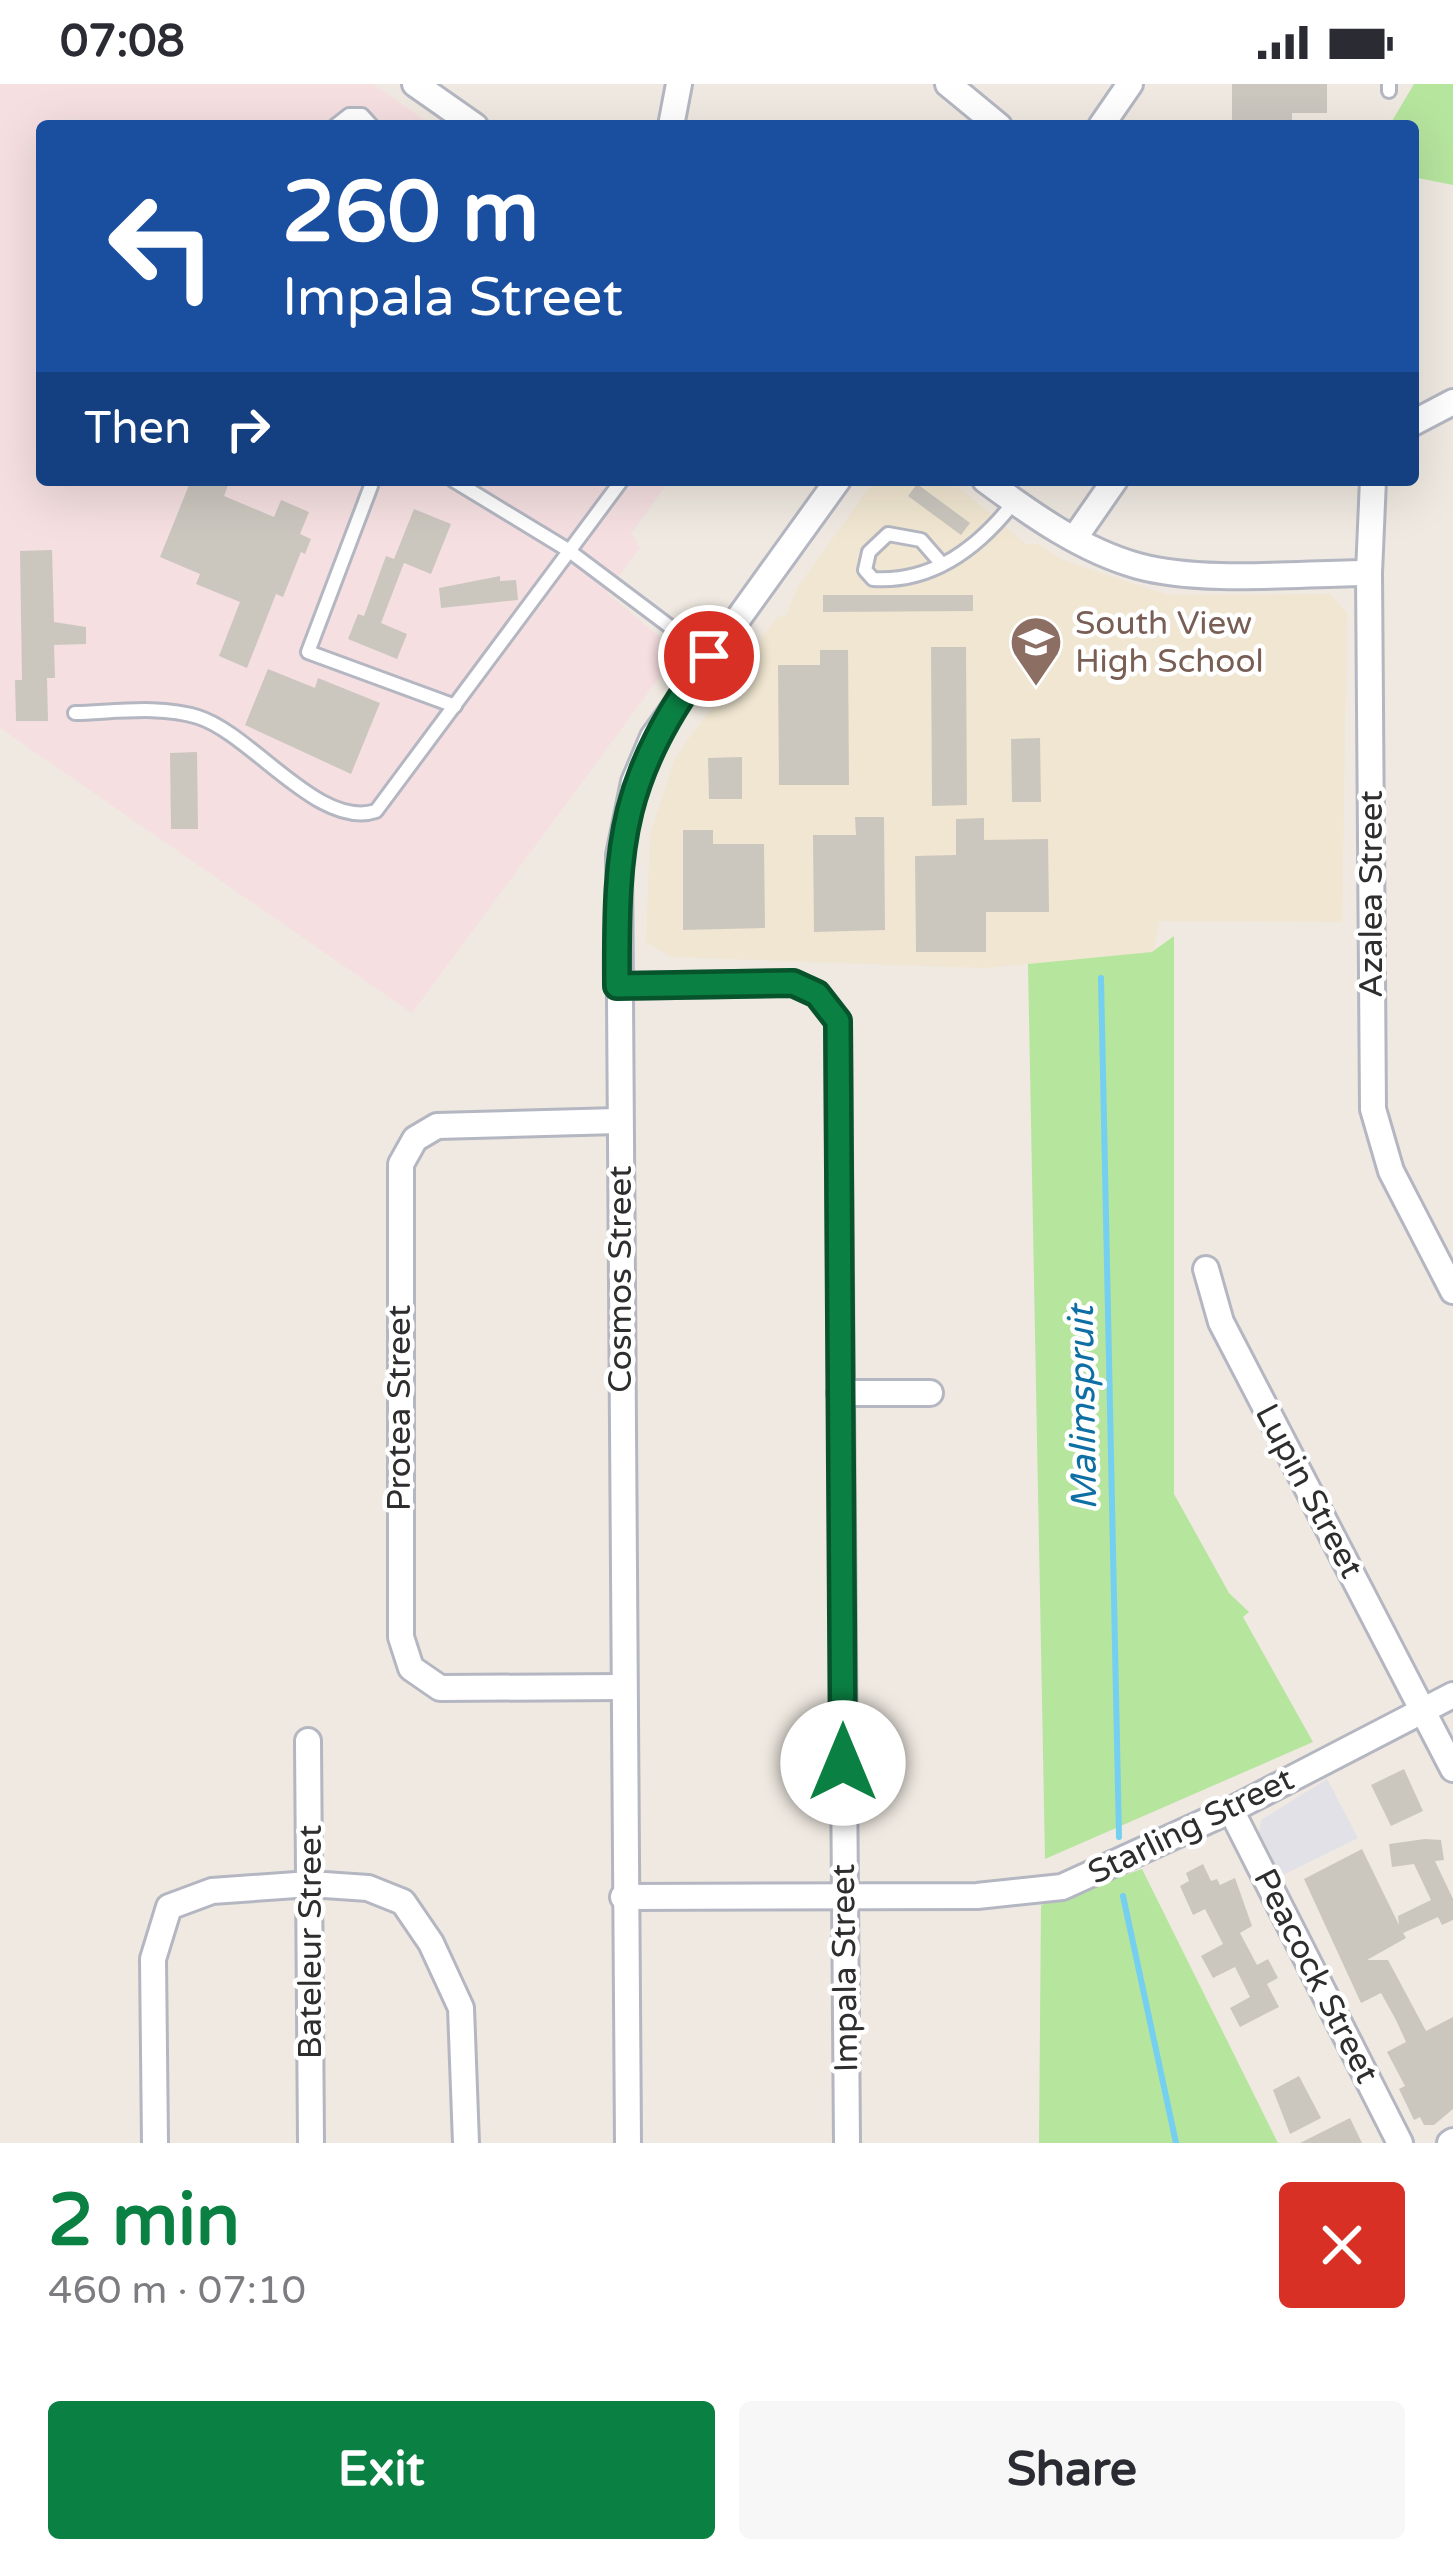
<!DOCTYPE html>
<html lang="en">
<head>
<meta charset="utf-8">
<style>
  body { margin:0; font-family:"Varela Round",sans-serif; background:#f7f7f7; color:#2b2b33; height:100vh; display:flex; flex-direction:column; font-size:45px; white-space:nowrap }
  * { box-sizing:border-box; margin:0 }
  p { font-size:39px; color:#7c7c81 }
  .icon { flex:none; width:66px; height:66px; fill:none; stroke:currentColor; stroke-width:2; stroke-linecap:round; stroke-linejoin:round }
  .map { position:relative; height:2059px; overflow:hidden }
  .sheet { display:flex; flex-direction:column; background:#fff; flex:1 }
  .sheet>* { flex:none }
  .banner { position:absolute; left:36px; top:36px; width:1383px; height:366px; border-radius:12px; box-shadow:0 12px 48px #0002; background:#1a4fa0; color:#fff; overflow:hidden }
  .pin { position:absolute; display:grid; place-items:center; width:102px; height:102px; color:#fff; margin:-51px; border:6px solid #fff; border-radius:50%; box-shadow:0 3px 12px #0007 }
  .me { position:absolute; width:132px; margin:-66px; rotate:0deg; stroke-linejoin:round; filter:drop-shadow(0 0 9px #0008) }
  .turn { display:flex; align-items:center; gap:42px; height:252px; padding:0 48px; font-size:54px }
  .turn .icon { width:156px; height:156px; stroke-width:2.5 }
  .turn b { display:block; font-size:84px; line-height:102px }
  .then { display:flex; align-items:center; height:114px; padding:0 48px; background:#0003; gap:24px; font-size:45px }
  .round { display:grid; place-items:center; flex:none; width:126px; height:126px; border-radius:12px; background:#f7f7f7 }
  .overview { display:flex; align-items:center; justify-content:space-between; height:204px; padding:0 48px }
  h1 { font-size:72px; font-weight:700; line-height:90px; color:#0b8043 }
  .cta { display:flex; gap:24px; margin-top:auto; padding:24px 48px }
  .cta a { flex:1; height:138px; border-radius:12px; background:#0b8043; color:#fff; font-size:48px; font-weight:700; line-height:138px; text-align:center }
  .cta a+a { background:#f7f7f7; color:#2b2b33 }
  .status { display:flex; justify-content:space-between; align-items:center; height:84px; padding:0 60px; background:#fff; direction:ltr }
  .status svg { height:33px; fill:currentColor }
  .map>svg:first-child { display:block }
  .industrial { fill:#e3e1e8 }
  .education { fill:#f0e6d1 }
  .medical { fill:#f5dfe0 }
  .green { fill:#b6e59e }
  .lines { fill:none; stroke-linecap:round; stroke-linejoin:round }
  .stream { stroke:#75cff0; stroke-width:6 }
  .building { fill:#cbc7bf }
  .lane-casing { stroke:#b4b7c1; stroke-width:18 }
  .street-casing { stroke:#b4b7c1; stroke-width:30 }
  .lane { stroke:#fff; stroke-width:12 }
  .street { stroke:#fff; stroke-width:24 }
  .route-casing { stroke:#07532c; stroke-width:30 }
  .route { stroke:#0b8043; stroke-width:21 }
  .labels { text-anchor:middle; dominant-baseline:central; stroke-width:9; stroke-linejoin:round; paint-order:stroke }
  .education-label { font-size:33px; fill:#785e54; stroke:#fff; text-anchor:start }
  .street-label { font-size:33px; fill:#2e2e2e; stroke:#fff }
  .water-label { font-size:36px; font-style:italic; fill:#0d6fa3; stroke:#fff }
</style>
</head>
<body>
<div class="status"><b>07:08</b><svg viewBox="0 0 49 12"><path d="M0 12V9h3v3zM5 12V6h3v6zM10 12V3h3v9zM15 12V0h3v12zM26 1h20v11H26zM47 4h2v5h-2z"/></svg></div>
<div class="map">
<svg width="1453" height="2059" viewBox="0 0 1453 2059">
  <rect width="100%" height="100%" fill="#efe9e1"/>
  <!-- industrial -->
  <polygon class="industrial" points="1327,1695 1358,1754 1281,1792 1259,1750 1261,1736"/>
  <!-- education -->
  <polygon class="education" points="875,396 950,396 1026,460 1038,460 1065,477 1168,511 1330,510 1347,529 1342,838 1160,837 1153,868 984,884 672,873 646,858 650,751 675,674 777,533 786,532 797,504"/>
  <!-- medical -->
  <polygon class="medical" points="0,0 373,0 433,42 42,42 42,396 670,396 631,449 640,464 607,509 663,556 668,574 661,591 412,929 0,644"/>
  <!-- green -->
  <g class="green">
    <polygon points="1414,0 1453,0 1453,101 1413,93 1413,42 1389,42"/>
    <polygon points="1174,852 1174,1410 1229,1509 1249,1528 1243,1533 1313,1658 1045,1775 1028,880 1152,868"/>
    <polygon points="1142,1785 1278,2059 1039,2059 1041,1821"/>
  </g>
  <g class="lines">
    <!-- stream -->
    <g class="stream">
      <polyline points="1101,894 1119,1753"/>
      <polyline points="1123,1812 1176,2059"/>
    </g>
  </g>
  <!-- building -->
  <g class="building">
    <polygon points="1232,0 1327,0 1327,29 1292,29 1292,42 1232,42"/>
    <polygon points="191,396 230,396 224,412 274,433 281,416 309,428 300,450 311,455 305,470 301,468 283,513 276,510 247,584 219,572 240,518 196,500 200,490 160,473"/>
    <polygon points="917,400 970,439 961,451 908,412"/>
    <polygon points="414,425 451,440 431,490 404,479 381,539 407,550 397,575 348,555 358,530 364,532 386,472 394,475"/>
    <polygon points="52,466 54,538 86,543 86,560 54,561 55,594 47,594 48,637 16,637 15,596 22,596 20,467"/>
    <polygon points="500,492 500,497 516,496 518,516 441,524 439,504"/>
    <polygon points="823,511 973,511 973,527 823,528"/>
    <polygon points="931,563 966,563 967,721 932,722"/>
    <polygon points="820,566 848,566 849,701 779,701 778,581 820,581"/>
    <polygon points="268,585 315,604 318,594 380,619 351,690 245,641"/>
    <polygon points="1040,654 1041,718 1012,718 1011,655"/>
    <polygon points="197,668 198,745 171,745 170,669"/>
    <polygon points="742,673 742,715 709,715 708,674"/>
    <polygon points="855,733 884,733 885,846 814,848 813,751 856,751"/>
    <polygon points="984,734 984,756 1048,755 1049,828 986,828 986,868 916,868 915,772 956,771 956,735"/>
    <polygon points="683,746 713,746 713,760 764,760 765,844 683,846"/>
    <polygon points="1404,1685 1423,1727 1391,1742 1371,1701"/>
    <polygon points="1425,1755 1441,1756 1444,1776 1435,1777 1453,1815 1453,1836 1442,1841 1438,1833 1403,1849 1406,1854 1367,1876 1388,1876 1426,1947 1453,1933 1453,2025 1434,2041 1424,2041 1420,2033 1414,2036 1399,2005 1405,2002 1387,1968 1406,1958 1396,1936 1381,1909 1361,1919 1304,1795 1362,1765 1399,1841 1398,1832 1431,1816 1414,1780 1392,1783 1389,1760"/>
    <polygon points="1203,1780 1211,1797 1217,1795 1220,1801 1235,1794 1252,1842 1240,1849 1257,1881 1268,1875 1278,1894 1267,1900 1279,1923 1240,1943 1230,1924 1250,1913 1235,1883 1213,1894 1201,1872 1223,1860 1205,1825 1193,1831 1180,1802 1189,1797 1186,1789"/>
    <polygon points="1299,1992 1321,2034 1290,2050 1273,2006"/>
    <polygon points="1350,2034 1362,2059 1300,2059"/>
  </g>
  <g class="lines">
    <!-- lane casing -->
    <g class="lane-casing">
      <g id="lane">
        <polyline points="1389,0 1389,7"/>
        <polyline points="335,42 349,31 362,31 372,42"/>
        <polyline points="453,396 568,466 709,572"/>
        <polyline points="371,402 308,568 455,622"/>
        <path d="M941,479l-20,-23 -33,-6 -19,18 -4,18 8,9c60,4 106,-32 141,-77"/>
        <path d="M75,629c39,-1 86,-8 123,4 54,17 121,113 178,94l246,-331"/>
      </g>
    </g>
    <!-- street casing -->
    <g class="street-casing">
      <g id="street">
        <polyline points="415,0 475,42"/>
        <polyline points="948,0 999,42"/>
        <polyline points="671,42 679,0"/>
        <polyline points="1101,42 1130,0"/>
        <polyline points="1413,339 1453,318"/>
        <path d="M985,396c46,34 96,70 153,86 67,18 161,7 231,7"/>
        <polyline points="1373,396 1369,489 1373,1025 1391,1087 1453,1207"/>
        <polyline points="1074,455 1115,396"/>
        <polyline points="618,902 793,899 817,910 838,937 847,2059"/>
        <polyline points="618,1037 437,1042 415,1055 401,1080 401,1553 411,1584 440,1604 623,1603"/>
        <polyline points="1206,1185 1221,1238 1453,1685"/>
        <polyline points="840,1309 930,1309"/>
        <polyline points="308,1657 311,2059"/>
        <polyline points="1231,1726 1400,2059"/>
        <polyline points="623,1813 977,1812 1062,1803 1231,1726 1453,1611"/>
        <polyline points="155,2059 153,1875 169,1823 212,1807 310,1800 368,1804 403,1818 431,1859 461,1924 466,2059"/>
        <polyline points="628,2059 619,771 634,698 653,653 838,396"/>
        <polyline points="1450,2059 1453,2057"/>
      </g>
    </g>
    <!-- lane -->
    <use href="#lane" class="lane"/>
    <!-- street -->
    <use href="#street" class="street"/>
  </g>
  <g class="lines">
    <!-- route casing -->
    <g class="route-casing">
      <path id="route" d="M709,572c-88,122 -93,182 -92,330l176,-3 24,11 21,27 5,742"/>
    </g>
    <!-- route -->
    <use href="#route" class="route"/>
  </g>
  <!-- icons -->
  <defs>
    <g id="school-pin" transform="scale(2.7)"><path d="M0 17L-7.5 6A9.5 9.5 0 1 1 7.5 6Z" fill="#8d6e63" stroke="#fff"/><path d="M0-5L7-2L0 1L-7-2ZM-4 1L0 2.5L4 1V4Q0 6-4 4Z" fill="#fff"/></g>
  </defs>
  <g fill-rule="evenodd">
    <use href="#school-pin" x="1036" y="558"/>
  </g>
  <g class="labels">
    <!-- education labels -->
    <g class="education-label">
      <text x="1075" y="539">South View<tspan x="1075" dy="38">High School</tspan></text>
    </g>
    <!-- street labels -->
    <g class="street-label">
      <text transform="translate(1371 810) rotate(-90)">Azalea Street</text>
      <text transform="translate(620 1195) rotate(-90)">Cosmos Street</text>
      <text transform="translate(399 1324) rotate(-90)">Protea Street</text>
      <text transform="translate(1309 1407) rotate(62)">Lupin Street</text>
      <text transform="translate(1191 1742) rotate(-26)">Starling Street</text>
      <text transform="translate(310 1858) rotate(-90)">Bateleur Street</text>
      <text transform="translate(845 1884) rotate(-91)">Impala Street</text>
      <text transform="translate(1316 1892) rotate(63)">Peacock Street</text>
    </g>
    <!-- water labels -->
    <g class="water-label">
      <text transform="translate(1083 1324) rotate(-91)">Malimspruit</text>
    </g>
  </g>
</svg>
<div class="pin" style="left:709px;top:572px;background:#d93025"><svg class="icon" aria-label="arrive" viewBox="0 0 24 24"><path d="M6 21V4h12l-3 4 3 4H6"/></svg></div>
<svg class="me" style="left:843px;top:1679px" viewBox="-20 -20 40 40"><circle r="19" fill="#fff"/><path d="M0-13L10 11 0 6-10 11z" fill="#0b8043"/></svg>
<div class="banner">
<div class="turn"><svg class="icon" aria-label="left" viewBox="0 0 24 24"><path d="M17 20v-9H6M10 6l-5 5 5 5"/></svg><div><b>260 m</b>Impala Street</div></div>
<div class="then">Then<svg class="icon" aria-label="right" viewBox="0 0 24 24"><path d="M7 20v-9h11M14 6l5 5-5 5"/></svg></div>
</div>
</div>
<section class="sheet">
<div class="overview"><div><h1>2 min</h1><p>460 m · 07:10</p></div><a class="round" style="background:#d93025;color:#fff"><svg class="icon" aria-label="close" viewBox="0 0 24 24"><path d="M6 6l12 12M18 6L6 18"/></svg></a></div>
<div class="cta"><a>Exit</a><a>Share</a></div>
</section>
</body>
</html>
